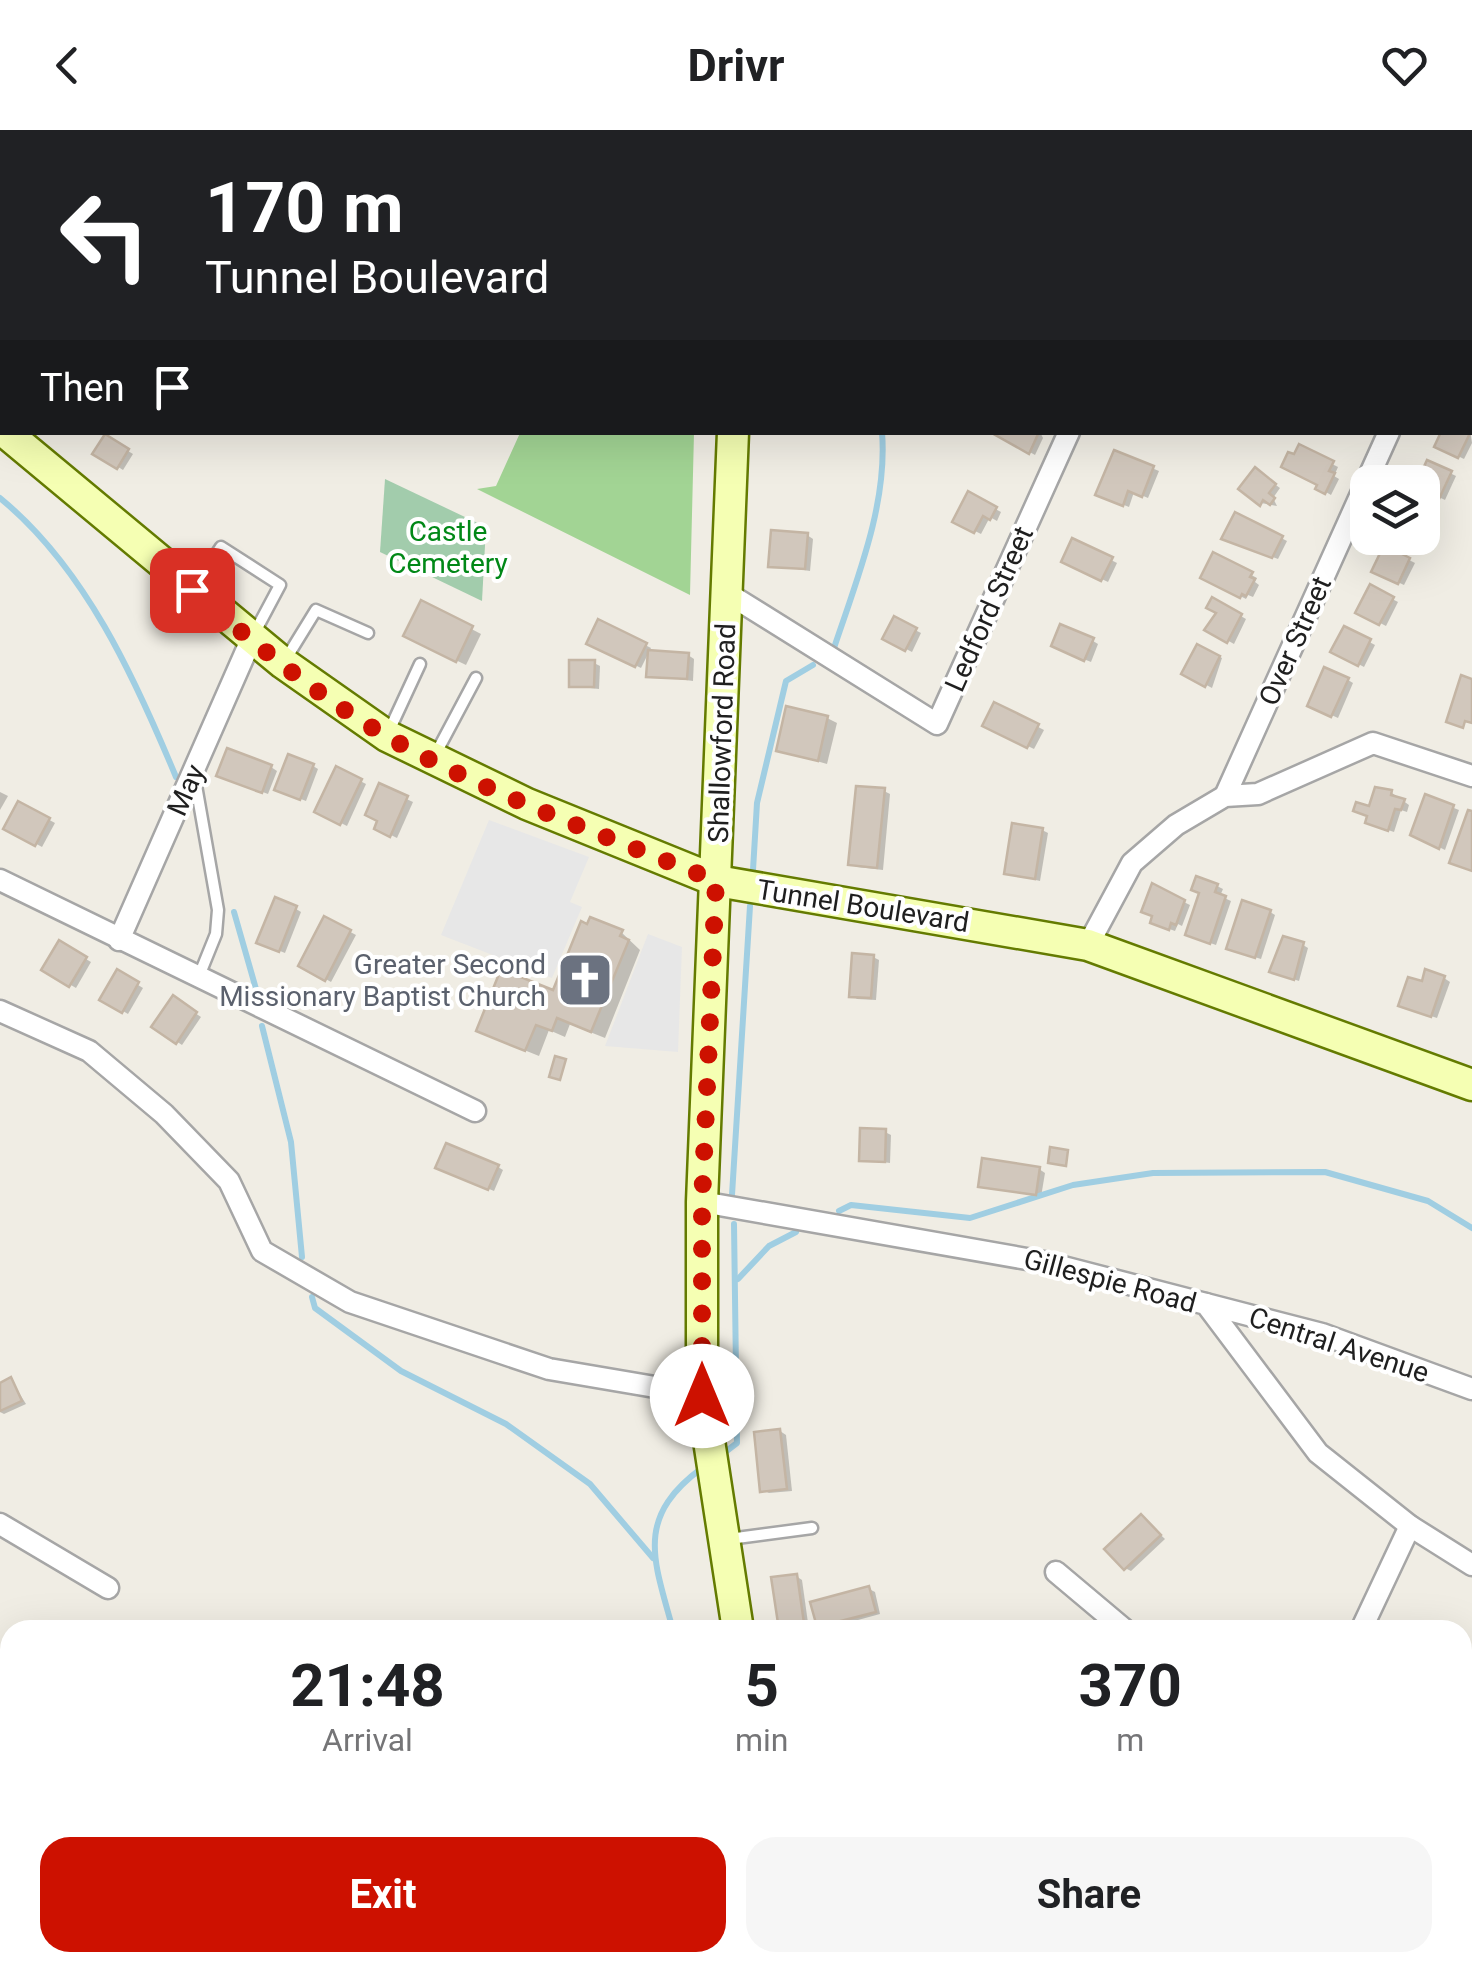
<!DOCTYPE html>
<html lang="en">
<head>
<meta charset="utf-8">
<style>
  body { margin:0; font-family:Roboto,sans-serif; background:#f6f6f6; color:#202124; height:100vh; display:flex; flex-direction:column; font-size:38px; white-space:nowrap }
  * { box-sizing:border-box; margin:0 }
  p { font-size:32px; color:#757577 }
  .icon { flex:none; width:55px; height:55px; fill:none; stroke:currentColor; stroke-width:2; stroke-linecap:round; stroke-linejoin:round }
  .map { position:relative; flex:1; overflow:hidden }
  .panel { position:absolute; left:0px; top:1490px; width:1472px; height:352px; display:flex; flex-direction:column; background:#fff; border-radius:30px 30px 0 0; box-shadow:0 10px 40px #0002 }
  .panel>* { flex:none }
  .guide { position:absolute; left:0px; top:0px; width:1472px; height:305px; box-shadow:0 10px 40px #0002; background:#202124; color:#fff; overflow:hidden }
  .tools { position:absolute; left:1350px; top:335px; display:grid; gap:20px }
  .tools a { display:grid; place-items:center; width:90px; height:90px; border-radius:20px; background:#fff; box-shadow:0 10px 40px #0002; font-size:50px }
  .pin { position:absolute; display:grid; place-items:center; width:85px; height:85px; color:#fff; margin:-42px; border-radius:20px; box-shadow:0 5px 15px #0006 }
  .me { position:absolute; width:110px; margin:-55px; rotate:0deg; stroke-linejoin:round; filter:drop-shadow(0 0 8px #0008) }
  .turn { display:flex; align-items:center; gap:35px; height:210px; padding:0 40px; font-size:45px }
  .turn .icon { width:130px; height:130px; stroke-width:2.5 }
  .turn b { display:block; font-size:70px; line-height:85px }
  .then { display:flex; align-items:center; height:95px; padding:0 40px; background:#0003; gap:20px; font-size:38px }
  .eta { display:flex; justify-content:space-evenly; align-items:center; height:170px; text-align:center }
  .eta b { font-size:60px; font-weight:700; line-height:70px }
  .primary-button { display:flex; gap:20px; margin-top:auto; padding:20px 40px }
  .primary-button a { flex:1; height:115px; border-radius:30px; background:#cd1100; color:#fff; font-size:40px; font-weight:700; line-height:115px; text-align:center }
  .primary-button a+a { background:#f6f6f6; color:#202124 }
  header { display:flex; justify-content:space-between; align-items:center; height:130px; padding:0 40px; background:#fff; font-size:45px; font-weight:700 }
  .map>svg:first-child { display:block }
  .forest { fill:#a2d494 }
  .cemetery { fill:#a2ccac }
  .parking { fill:#e7e7e7 }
  .shadow { fill:#0003 }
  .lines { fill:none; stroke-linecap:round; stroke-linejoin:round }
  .stream { stroke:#a0cee2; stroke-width:6 }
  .building { fill:#d1c7bc; stroke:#c4b5a4; stroke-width:2.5 }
  .lane-casing { stroke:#a6a6a6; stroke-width:15 }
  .street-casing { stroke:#a6a6a6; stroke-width:25 }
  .secondary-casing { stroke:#647b00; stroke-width:35 }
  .lane { stroke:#fff; stroke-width:10 }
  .street { stroke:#fff; stroke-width:20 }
  .secondary { stroke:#f5ffb3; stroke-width:30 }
  .route { stroke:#cd1100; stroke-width:18; stroke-dasharray:0 32.4 }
  .labels { text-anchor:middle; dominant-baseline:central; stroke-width:8; stroke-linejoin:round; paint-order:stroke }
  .park-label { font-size:28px; fill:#018817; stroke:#fff }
  .street-label { font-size:28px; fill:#1f1f1f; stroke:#fff }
  .worship-label { font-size:28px; fill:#5b616d; stroke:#fff; text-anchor:end }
</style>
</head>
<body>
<header><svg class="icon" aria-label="back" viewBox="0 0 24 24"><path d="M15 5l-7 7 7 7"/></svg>Drivr<svg class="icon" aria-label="heart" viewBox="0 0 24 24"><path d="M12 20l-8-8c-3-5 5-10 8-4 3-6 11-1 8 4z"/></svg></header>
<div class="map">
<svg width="1472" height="1841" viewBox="0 0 1472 1841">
  <rect width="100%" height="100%" fill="#f0ede4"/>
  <!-- forest -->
  <polygon class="forest" points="520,303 694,303 690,465 477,359 496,356"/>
  <!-- cemetery -->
  <polygon class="cemetery" points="385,349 486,397 482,471 380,422"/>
  <!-- parking -->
  <g class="parking">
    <polygon points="489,690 589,727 570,772 582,777 552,848 441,805"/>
    <polygon points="648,804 682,817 678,922 605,916"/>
  </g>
  <!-- shadow -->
  <g class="shadow">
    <polygon points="0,93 2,94 2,126 0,125"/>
    <polygon points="1470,250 1472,251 1472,282 1470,281"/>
    <polygon points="1470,300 1472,313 1464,329 1437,316"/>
    <polygon points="994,302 1040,302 1043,308 1035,325"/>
    <polygon points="105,307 133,324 123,340 96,323"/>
    <polygon points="1300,318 1338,337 1334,346 1339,349 1331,365 1319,358 1321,354 1295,328"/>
    <polygon points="1115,323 1159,341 1148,368 1134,362 1129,377 1104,367"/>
    <polygon points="1429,333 1456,346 1445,370 1422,359 1419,352"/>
    <polygon points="1261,344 1280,358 1273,368 1277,376 1261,373"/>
    <polygon points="969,365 1001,382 997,391 990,387 981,404 955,391"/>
    <polygon points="1422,381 1440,390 1425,411 1418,408 1422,408"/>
    <polygon points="1236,385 1287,411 1278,429 1230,411"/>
    <polygon points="807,405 813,409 810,441 771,435"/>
    <polygon points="1073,411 1117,433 1108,452 1064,431"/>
    <polygon points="1385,418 1415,433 1404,455 1374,441"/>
    <polygon points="1214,425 1257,448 1255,452 1259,455 1253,467 1248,465 1246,469 1203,447"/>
    <polygon points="1371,458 1398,472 1386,496 1359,482"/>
    <polygon points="1213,470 1246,489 1234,514 1209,500 1219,482"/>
    <polygon points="422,473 481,504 466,535 416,511"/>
    <polygon points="895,490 921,503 912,522 885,508"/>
    <polygon points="599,492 651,518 641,538 590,513"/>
    <polygon points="1345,499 1375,515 1364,537 1334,521"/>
    <polygon points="1093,511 1098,514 1091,532 1059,519"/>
    <polygon points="1197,516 1222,528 1212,558 1184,543"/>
    <polygon points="688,525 694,529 693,551 649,545"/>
    <polygon points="594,533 600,536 599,559 572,556"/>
    <polygon points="1348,550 1353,553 1338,588 1316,578"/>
    <polygon points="995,575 1044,600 1034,619 985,595"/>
    <polygon points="827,588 837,593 827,634 778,620"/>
    <polygon points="313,636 318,639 306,671 283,662"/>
    <polygon points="271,637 277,641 268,664 225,648"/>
    <polygon points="337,639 366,654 347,696 317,681"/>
    <polygon points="380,657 413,672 397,708 377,698"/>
    <polygon points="1377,660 1392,663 1409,675 1407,682 1401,680 1394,702 1373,695 1371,679"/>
    <polygon points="884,661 890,664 883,740 857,737 851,734"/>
    <polygon points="0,662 8,666 0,680"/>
    <polygon points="1426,667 1459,680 1445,720 1413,704"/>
    <polygon points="20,674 55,693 42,717 7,698"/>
    <polygon points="1042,700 1048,703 1040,751 1007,743"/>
    <polygon points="1217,756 1223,759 1220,766 1231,771 1216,815 1193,807"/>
    <polygon points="1153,757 1190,775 1182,796 1178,794 1175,801 1158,795"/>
    <polygon points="296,779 301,782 285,823 265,815"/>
    <polygon points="1270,782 1275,785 1261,829 1235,821"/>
    <polygon points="326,789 356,805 331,852 301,835"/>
    <polygon points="621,802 640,820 605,908 570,894 565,907 549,900 539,926 492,907 554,864"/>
    <polygon points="60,814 91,832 76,858 44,839"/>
    <polygon points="1303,815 1308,818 1299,851 1278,844"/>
    <polygon points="873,827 879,830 876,870 857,869 852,865"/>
    <polygon points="118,843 143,858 128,884 103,869"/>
    <polygon points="1444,848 1450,852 1437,888 1407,878"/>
    <polygon points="174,869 201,887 182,915 155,897"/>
    <polygon points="885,1002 891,1005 890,1033 861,1029"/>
    <polygon points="498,1037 503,1040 494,1061 444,1040"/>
    <polygon points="1039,1039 1045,1043 1041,1067 981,1055"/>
    <polygon points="11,1250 26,1274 4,1284 0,1282 0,1255"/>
    <polygon points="780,1301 786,1305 792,1361 769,1363 763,1360"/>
    <polygon points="1142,1387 1165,1409 1131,1441 1125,1438"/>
    <polygon points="796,1446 802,1450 809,1500 781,1500"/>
    <polygon points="869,1459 875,1462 880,1484 825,1499 819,1496"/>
    <polygon points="1,1589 10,1596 10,1619 3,1625"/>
    <polygon points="1030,1832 1067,1832 1070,1841 1033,1841"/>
  </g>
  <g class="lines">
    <!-- stream -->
    <g class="stream">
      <polyline points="832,0 832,2"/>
      <path d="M0,368c85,70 134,178 176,279"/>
      <path d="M832,524c23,-70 56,-148 50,-222"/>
      <polyline points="753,740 757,673 786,551 813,535"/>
      <polyline points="234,782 256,859"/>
      <polyline points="262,896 291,1012 302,1127"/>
      <polyline points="732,1065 750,776"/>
      <polyline points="839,1081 851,1075 970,1088 1073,1055 1153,1043 1325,1042 1428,1071 1472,1098"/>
      <polyline points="738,1149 769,1116 796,1102"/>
      <polyline points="312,1167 315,1178 401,1241 506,1294 590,1354 653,1428"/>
      <polyline points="720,1326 737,1313 734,1094"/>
      <path d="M673,1500c-19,-70 -39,-112 29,-162"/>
      <polyline points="807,1832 810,1841"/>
    </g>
  </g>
  <!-- building -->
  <g class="building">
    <polygon points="559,0 598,0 599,2 559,2"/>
    <polygon points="1470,298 1472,299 1458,328 1434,317 1441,302 1470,302"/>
    <polygon points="990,302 1039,302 1029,324"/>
    <polygon points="105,304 129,319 117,339 92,324"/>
    <polygon points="1299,314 1334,331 1329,341 1335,343 1325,364 1315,359 1317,355 1281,337 1288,322 1294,324"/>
    <polygon points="1114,320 1154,336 1142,367 1128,361 1123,376 1095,365"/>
    <polygon points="1427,330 1452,341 1439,369 1422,361 1422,352 1417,352"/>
    <polygon points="1255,337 1276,354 1269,363 1275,368 1270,375 1263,370 1260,376 1238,359"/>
    <polygon points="968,361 997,377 990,390 983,386 974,403 952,392"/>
    <polygon points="1422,378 1435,384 1422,401"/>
    <polygon points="1235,382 1283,406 1272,428 1221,409"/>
    <polygon points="771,400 808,403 805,439 768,437"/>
    <polygon points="1072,408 1113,427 1101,451 1061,432"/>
    <polygon points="1384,415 1410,428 1398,454 1371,442"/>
    <polygon points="1213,422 1253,442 1250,447 1255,449 1246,466 1242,464 1240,468 1200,448"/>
    <polygon points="1370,454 1394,467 1379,495 1355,483"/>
    <polygon points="1212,467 1242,484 1227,513 1204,500 1216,483 1206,478"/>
    <polygon points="421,470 473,496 456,532 403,506"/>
    <polygon points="894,486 917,498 905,521 882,509"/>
    <polygon points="598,489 647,513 635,537 586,514"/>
    <polygon points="1060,494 1094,508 1084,531 1051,516"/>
    <polygon points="1344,496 1371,509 1358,536 1330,522"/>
    <polygon points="1197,514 1220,526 1205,557 1181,544"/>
    <polygon points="648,520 689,523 687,549 646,547"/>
    <polygon points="569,530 595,530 594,557 569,557"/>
    <polygon points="1324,537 1349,548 1331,587 1307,576"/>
    <polygon points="1461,545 1472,549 1472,593 1465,591 1463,598 1446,592"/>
    <polygon points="994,572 1039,594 1027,618 982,596"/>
    <polygon points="786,576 828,586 818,631 776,621"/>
    <polygon points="227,618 272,635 262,663 216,646"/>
    <polygon points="288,624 314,634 300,670 274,660"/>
    <polygon points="336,636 362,649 340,695 314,682"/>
    <polygon points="379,653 408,666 390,707 374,699 377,691 365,685"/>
    <polygon points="856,656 885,658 877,738 848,735"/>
    <polygon points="1375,657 1392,660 1391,665 1405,669 1401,680 1395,679 1388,701 1365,693 1367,686 1353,681 1356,672 1369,676"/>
    <polygon points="1425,664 1454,675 1439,719 1410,705"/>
    <polygon points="18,671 50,688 35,716 3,699"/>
    <polygon points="1468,680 1472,681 1472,741 1449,733"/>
    <polygon points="1012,693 1043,698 1035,749 1004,744"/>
    <polygon points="1196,746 1218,754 1215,762 1226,766 1210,814 1185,805 1199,763 1191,760"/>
    <polygon points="1152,753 1185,770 1176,795 1171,793 1169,800 1150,793 1152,786 1141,782"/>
    <polygon points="275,767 297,776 279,822 256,813"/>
    <polygon points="1242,770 1271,780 1255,828 1226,819"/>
    <polygon points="324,786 351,800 325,851 298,836"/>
    <polygon points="590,787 623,800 620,806 629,810 591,902 557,888 552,901 536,895 525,921 476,901 501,839 553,860 581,791 587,794"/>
    <polygon points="1283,806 1304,812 1294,850 1269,842"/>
    <polygon points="59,810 87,827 69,857 41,840"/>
    <polygon points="852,823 874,825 871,868 849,867"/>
    <polygon points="117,839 139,852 122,883 99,870"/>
    <polygon points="1425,839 1445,846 1431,887 1398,876 1408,847 1422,851"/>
    <polygon points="173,865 197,882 176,914 151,897"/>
    <polygon points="555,926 566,929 560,950 549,947"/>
    <polygon points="860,998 886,999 885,1032 859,1031"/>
    <polygon points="446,1013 499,1035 488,1060 435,1038"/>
    <polygon points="1050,1017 1068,1020 1066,1036 1048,1033"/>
    <polygon points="982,1028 1040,1037 1036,1065 978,1057"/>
    <polygon points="11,1247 22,1271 0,1281 0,1253"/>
    <polygon points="780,1299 787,1359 760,1362 754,1302"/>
    <polygon points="1141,1384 1161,1405 1124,1440 1104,1419"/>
    <polygon points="797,1444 805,1500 779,1500 771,1447"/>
    <polygon points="869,1456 876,1482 817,1497 810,1472"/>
    <polygon points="0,1586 10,1597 10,1611 0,1620"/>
    <polygon points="1027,1832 1058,1832 1061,1841 1030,1841"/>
  </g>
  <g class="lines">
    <!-- lane casing -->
    <g class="lane-casing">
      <g id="lane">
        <polyline points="195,456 221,417 280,455 254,504"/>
        <polyline points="284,532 316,480 368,503"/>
        <polyline points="389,601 420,534"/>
        <polyline points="434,627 476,548"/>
        <polyline points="194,644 218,780 216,804 199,846"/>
        <polyline points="729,1409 812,1398"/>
        <polyline points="924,1832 926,1832"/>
        <polyline points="994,1832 997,1841"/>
      </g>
    </g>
    <!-- street casing -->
    <g class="street-casing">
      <g id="street">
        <polyline points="502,0 504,2"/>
        <polyline points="113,2 116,0"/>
        <polyline points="458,2 460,0"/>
        <polyline points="0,36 2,36"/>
        <polyline points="1470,162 1472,158"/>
        <polyline points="1470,223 1472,224"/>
        <polyline points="727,463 937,594 1069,302"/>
        <polyline points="1225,666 1389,302"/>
        <polyline points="0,750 475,981"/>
        <polyline points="119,810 251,510"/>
        <polyline points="1088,815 1132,733 1176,695 1225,666 1258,664 1373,613 1472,646"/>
        <polyline points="0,881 89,921 164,984 229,1051 262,1121 350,1172 549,1239 702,1265"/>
        <polyline points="702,1072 1044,1132 1206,1174 1318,1323 1410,1396 1472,1435"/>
        <polyline points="1206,1174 1322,1204 1472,1259"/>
        <polyline points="0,1394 108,1458"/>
        <polyline points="1056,1442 1125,1500"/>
        <polyline points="1361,1500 1410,1396"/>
        <polyline points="0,1686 10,1697"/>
        <polyline points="1462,1774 1472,1780"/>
        <polyline points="0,1796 10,1786"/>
      </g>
    </g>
    <!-- secondary casing -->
    <g class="secondary-casing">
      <g id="secondary">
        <polyline points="744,2 744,0"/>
        <polyline points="5,302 283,533 387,606 527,674 717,751 1088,815 1472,955"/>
        <polyline points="733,302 702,1072 702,1265 738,1500"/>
        <polyline points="859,1832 862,1841"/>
      </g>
    </g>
    <!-- lane -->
    <use href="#lane" class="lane"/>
    <!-- street -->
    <use href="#street" class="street"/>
    <!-- secondary -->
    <use href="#secondary" class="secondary"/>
  </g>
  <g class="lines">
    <!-- route -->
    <path class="route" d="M192,460c61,52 126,107 196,147 103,59 219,99 328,144l-14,321v194"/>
  </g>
  <!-- icons -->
  <defs>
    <g id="church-square" transform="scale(2.875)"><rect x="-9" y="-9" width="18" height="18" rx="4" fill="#6b7280" stroke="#fff"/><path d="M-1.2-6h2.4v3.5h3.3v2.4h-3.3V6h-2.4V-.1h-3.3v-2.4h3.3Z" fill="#fff"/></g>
  </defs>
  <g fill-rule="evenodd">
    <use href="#church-square" x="585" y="850"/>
  </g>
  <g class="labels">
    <!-- park labels -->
    <g class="park-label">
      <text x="448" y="401">Castle<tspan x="448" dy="32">Cemetery</tspan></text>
    </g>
    <!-- street labels -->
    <g class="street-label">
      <text transform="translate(989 479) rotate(-66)">Ledford Street</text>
      <text transform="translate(1295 511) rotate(-66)">Over Street</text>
      <text transform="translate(722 603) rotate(-88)">Shallowford Road</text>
      <text transform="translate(186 660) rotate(-66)">May</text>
      <text transform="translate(863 776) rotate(9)">Tunnel Boulevard</text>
      <text transform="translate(1110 1151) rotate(15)">Gillespie Road</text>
      <text transform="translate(1339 1215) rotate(18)">Central Avenue</text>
    </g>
    <!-- worship labels -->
    <g class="worship-label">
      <text x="546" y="834">Greater Second<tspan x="546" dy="32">Missionary Baptist Church</tspan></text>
    </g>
  </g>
</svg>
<div class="tools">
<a><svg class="icon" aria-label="layers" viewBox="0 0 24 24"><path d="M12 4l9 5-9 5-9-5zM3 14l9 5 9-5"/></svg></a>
</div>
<div class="pin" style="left:192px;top:460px;background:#d93025"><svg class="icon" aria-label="arrive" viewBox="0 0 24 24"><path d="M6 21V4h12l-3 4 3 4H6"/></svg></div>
<svg class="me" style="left:702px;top:1266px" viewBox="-20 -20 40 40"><circle r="19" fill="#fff"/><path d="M0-13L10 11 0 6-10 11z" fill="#cd1100"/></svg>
<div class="guide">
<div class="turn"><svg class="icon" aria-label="left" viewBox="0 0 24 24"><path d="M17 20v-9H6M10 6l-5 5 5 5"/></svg><div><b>170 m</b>Tunnel Boulevard</div></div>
<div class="then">Then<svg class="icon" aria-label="arrive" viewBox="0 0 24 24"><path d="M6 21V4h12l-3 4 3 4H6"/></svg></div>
</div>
<section class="panel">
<div class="eta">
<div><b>21:48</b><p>Arrival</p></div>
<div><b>5</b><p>min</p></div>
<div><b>370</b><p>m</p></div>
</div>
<div class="primary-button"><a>Exit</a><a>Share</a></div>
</section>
</div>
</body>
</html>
